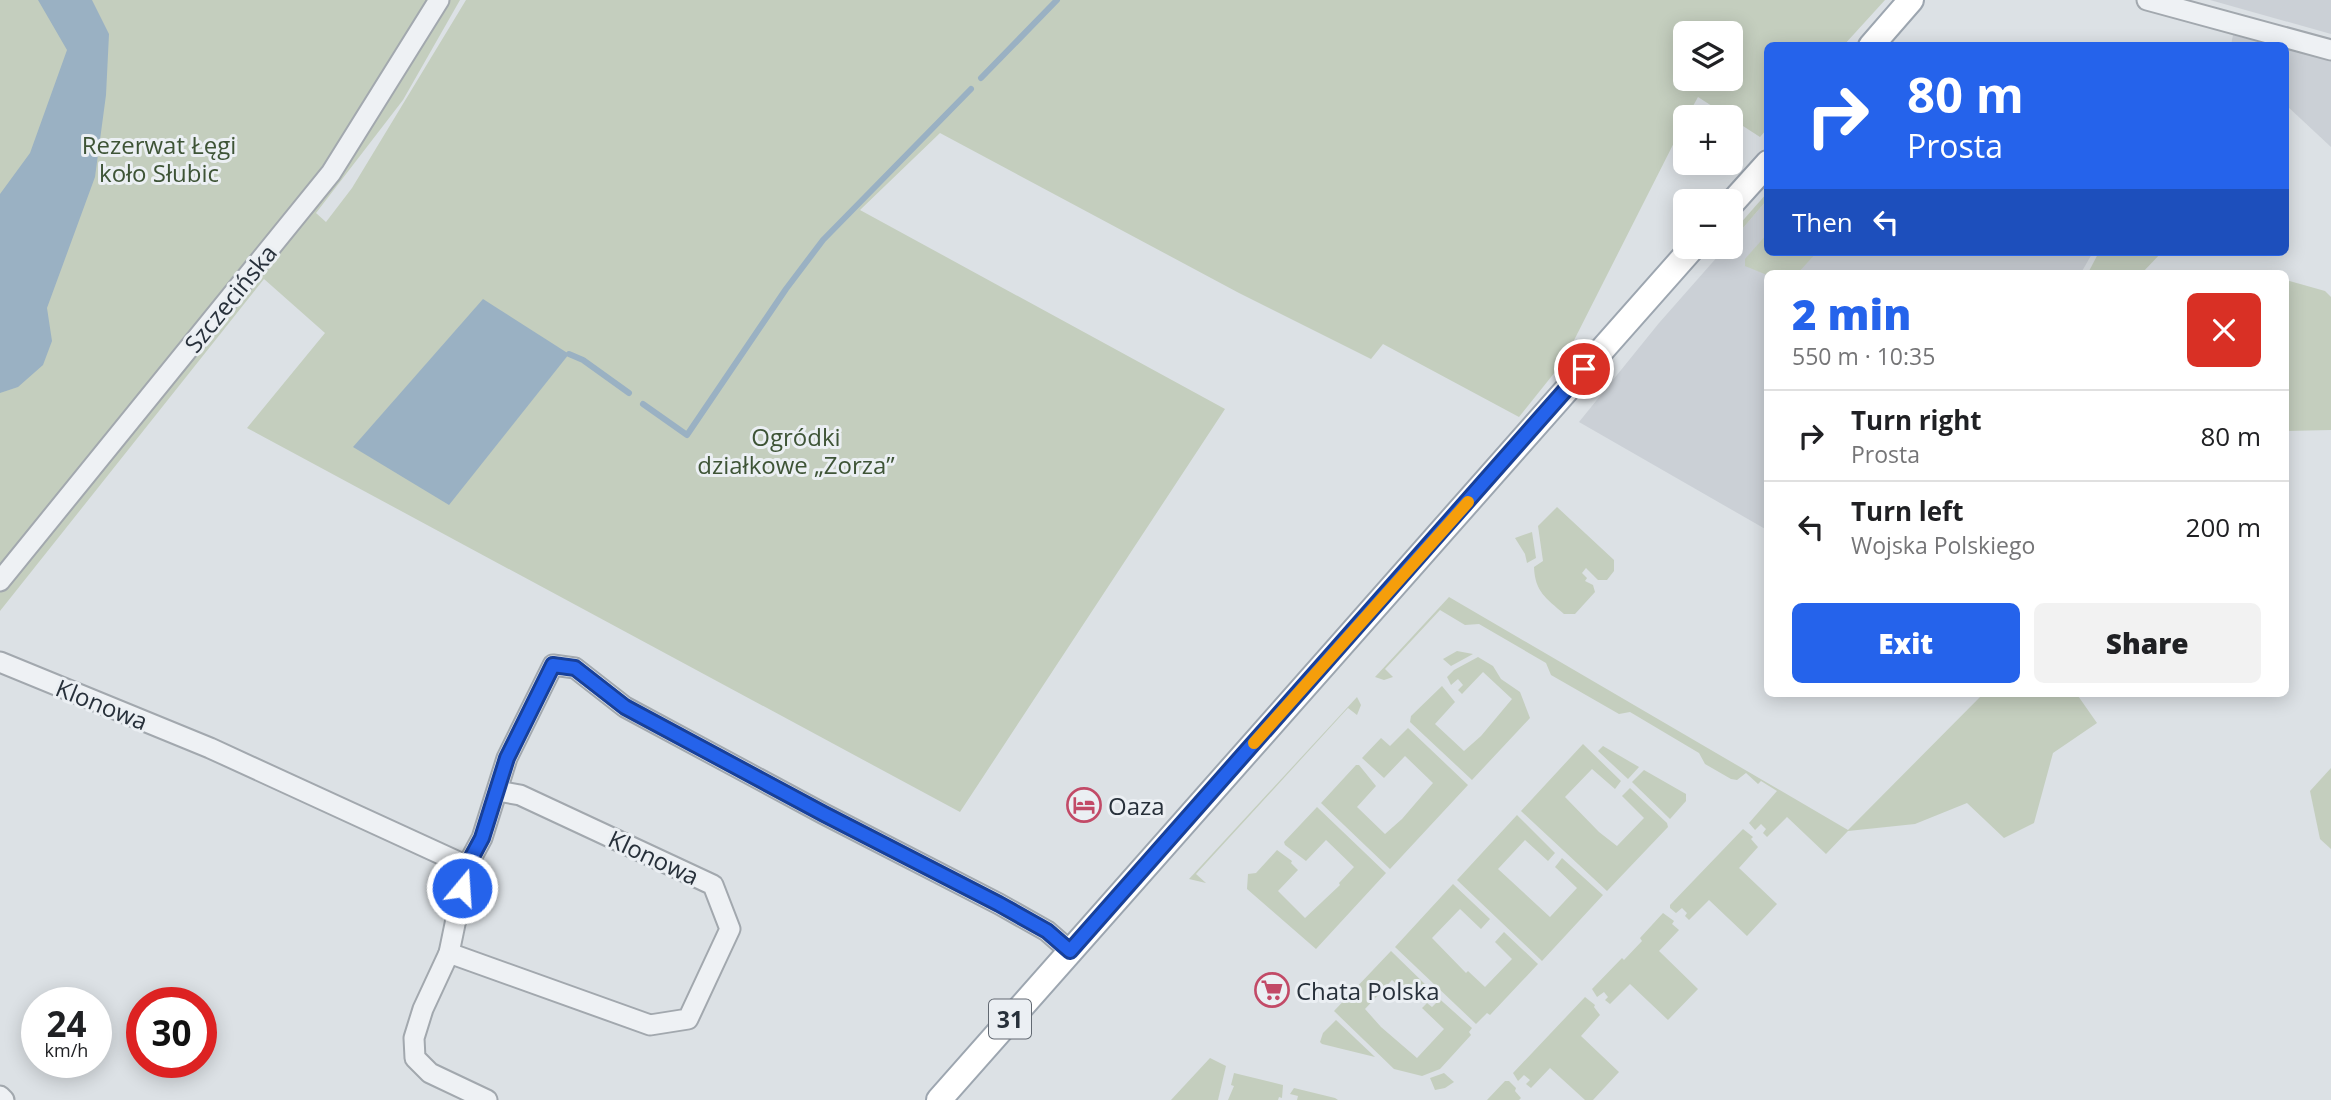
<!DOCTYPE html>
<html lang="en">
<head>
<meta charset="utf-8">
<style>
  body { margin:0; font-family:"Open Sans",sans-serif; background:#f2f2f2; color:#202124; height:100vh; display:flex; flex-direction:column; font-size:26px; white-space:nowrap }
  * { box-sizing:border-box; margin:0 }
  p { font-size:23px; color:#757577 }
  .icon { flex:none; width:38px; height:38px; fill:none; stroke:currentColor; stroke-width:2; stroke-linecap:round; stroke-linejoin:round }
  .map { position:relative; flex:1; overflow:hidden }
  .sheet { position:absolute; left:1764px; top:270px; width:525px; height:427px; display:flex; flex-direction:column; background:#fff; border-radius:10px; box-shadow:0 4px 18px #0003 }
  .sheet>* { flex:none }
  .guide { position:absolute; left:1764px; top:42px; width:525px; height:214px; border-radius:10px; box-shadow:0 4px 18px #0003; background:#2563eb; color:#fff; overflow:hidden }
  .fabs { position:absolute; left:1673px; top:21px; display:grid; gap:14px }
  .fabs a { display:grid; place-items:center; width:70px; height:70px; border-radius:10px; background:#fff; box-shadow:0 4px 18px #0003; font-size:35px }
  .speed { position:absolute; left:21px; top:987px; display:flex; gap:14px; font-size:35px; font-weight:700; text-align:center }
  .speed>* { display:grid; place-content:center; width:91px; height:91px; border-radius:50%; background:#fff; box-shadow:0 4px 18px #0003; line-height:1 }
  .speed small { font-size:18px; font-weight:400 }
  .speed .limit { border:10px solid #d22; background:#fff; color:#111 }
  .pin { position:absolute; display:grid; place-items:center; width:60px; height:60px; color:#fff; margin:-30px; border:4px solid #fff; border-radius:50%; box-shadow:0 2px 7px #0007 }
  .me { position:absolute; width:77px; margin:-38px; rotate:18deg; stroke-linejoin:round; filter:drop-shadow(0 0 5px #0008) }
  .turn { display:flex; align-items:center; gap:24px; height:147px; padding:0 28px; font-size:32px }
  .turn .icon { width:91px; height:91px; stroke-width:2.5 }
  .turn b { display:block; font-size:49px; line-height:60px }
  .then { display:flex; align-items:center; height:66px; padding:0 28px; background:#0003; gap:14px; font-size:26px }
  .round { display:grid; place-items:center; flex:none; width:74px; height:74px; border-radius:10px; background:#f2f2f2 }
  .headline { display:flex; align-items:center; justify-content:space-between; height:119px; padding:0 28px }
  h1 { font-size:42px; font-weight:800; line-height:52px; color:#2563eb }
  .action { display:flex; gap:14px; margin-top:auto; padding:14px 28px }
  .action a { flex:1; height:80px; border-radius:10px; background:#2563eb; color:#fff; font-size:28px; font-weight:800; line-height:80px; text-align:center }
  .action a+a { background:#f2f2f2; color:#202124 }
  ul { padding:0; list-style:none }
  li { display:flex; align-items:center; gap:21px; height:91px; padding:0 28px; border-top:2px solid #e0e0e0 }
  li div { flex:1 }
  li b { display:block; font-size:26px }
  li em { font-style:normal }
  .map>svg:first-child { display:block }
  .built { fill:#cbd0d6 }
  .green { fill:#c4cebe; fill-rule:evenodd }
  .water { fill:#9ab1c3 }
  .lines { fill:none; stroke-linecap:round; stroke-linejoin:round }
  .stream { stroke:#9ab1c3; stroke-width:6 }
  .minor-casing { stroke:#a2a8ae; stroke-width:23 }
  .major-casing { stroke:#9da6b0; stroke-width:28 }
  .minor { stroke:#eef1f4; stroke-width:19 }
  .major { stroke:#fff; stroke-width:24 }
  .route-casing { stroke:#184099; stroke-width:18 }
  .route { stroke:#2563eb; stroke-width:12 }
  .slow { stroke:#f59e0b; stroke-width:12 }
  .labels { text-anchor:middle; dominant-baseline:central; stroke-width:6; stroke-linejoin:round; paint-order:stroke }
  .shield { fill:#ebeff3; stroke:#626972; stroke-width:2 }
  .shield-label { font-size:23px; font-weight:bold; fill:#27303a }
  .park-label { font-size:24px; fill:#3e5436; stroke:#ebeff3 }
  .street-label { font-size:24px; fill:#27303a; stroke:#ebeff3 }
  .poi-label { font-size:24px; fill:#27303a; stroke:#ebeff3; text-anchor:start }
</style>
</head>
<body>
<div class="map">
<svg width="2331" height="1100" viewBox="0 0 2331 1100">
  <rect width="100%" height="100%" fill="#dce1e5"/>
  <!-- built -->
  <g class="built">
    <polygon points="2210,0 2331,0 2331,34"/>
    <polygon points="2233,35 2271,45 2231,45"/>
    <polygon points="2286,49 2331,61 2331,147 2286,105"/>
    <polygon points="1767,200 1768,252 2093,252 2081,273 1768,273 1767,530 1579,422 1659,323 1726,247 1731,247 1731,242"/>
  </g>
  <!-- green -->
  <g class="green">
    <path d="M0,0h460l-57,100 -87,113 10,9 26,-34 114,-188h1419l-41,45 -76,1 -1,83 -7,8 -62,-40 -11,20h-2v4l-122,241 -44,55 -136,-73 -12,15 -132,-66 -299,-160 -80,77 365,199 -265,403 -713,-384 78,-95 -61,-54 -264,332zM1685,33h46v46h-46z"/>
    <polygon points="1767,193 1767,200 1731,242 1731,234"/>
    <polygon points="1767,234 1768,252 1817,252 1798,273 1767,275 1745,266 1745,259"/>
    <polygon points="2099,252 2162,252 2142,273 2088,273"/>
    <polygon points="2286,280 2325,291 2331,297 2331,430 2286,431"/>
    <path d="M1557,507l57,53v11l-7,9h-9l-12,-12 -4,5 5,5 -2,3 8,4 2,7 -20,22h-11c-18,-16 -29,-22 -30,-47l9,-6 -5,-35z"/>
    <polygon points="1532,532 1536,558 1527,563 1525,554 1515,538"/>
    <polygon points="1449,597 1848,830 1984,693 2076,693 2097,723 2053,753 2034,823 2004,838 1967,803 1915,824 1848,831 1826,854 1787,817 1767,837 1763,833 1766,829 1761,824 1755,830 1749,823 1777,791 1761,781 1758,784 1746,773 1737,780 1731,779 1705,764 1699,753 1630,712 1619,714 1551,675 1546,663 1479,624 1465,625 1440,610 1385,669 1393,677 1384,680 1375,677"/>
    <polygon points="1457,651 1473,654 1451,666 1443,659"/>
    <polygon points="1478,657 1493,666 1501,679 1520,692 1530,718 1472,780 1410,722 1411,716 1442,686 1455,702 1435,724 1464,751 1481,736 1512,699 1483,672 1462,694 1458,690 1463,685 1458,679 1451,685 1447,677 1454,670"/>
    <polygon points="1357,697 1361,705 1357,715 1348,708 1196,874 1206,883 1189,879"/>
    <polygon points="1408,728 1468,785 1390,869 1321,803 1356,765 1359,765 1376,786 1357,807 1385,834 1402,819 1433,783 1405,756 1384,778 1362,758 1381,738 1390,746"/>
    <polygon points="1583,744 1621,781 1615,789 1592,769 1565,797 1599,832 1617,846 1644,818 1622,796 1630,788 1667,823 1668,827 1607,891 1521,811"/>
    <polygon points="1603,746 1639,767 1628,779 1598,751"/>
    <polygon points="2331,768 2331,849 2320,839 2310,791"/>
    <polygon points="1644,770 1686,794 1686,801 1670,819 1632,782"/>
    <polygon points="1317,807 1386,873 1316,949 1247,889 1248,874 1256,873 1277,850 1292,861 1291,863 1298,870 1278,891 1305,918 1340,885 1339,883 1354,867 1326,840 1306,861 1285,845 1284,842"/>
    <polygon points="1517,815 1555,853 1548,861 1525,840 1498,869 1550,917 1577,888 1555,867 1562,858 1603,895 1542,961 1457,880"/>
    <polygon points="1743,829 1753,837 1751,839 1758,847 1739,868 1777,904 1747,936 1709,900 1689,920 1685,916 1687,913 1682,908 1676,913 1670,908 1670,905"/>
    <polygon points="1453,884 1490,919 1481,929 1460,909 1432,938 1466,973 1468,971 1485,987 1512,959 1495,942 1504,932 1538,964 1490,1015 1487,1013 1476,1024 1395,947"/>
    <polygon points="1663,913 1674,921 1672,924 1679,930 1659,951 1698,989 1668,1020 1630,984 1610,1004 1605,1000 1608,997 1604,992 1597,997 1592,989 1622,958 1624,960 1642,941 1640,938"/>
    <polygon points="1391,951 1429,988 1415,1001 1392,980 1365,1009 1381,1027 1417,1058 1444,1029 1422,1008 1427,1003 1432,1007 1437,1002 1431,996 1434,994 1472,1028 1469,1032 1471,1035 1440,1069 1422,1076 1394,1069 1334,1011"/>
    <polygon points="1585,997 1595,1005 1594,1007 1600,1015 1581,1036 1619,1072 1593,1100 1585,1100 1550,1068 1531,1088 1526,1084 1530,1080 1524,1075 1518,1081 1513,1073"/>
    <polygon points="1336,1020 1375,1057 1322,1044 1320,1042 1323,1033"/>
    <polygon points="1210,1058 1226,1066 1218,1100 1171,1100"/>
    <polygon points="1234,1073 1283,1085 1282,1098 1279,1097 1278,1100 1228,1100 1234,1086 1231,1085"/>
    <polygon points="1444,1073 1454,1082 1445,1088 1435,1090 1430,1078"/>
    <polygon points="1505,1081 1509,1081 1516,1088 1515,1091 1521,1098 1519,1100 1487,1100"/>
    <polygon points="1294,1088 1335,1098 1338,1100 1297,1100 1298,1096 1290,1094"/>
  </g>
  <!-- water -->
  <g class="water">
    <polygon points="38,0 92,0 109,34 106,95 95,177 47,308 52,341 43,365 18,387 0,393 0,194 30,153 67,50"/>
    <polygon points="483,299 569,354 449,505 353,447"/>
  </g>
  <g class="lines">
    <!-- stream -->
    <g class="stream">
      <polyline points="981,78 1057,0"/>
      <polyline points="569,354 583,360 629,393"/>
      <polyline points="643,404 687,435 786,289 823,240 971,89"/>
    </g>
    <!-- minor casing -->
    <g class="minor-casing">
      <g id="minor">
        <polyline points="2147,0 2331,50"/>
        <polyline points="0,581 331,173 439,0"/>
        <polyline points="0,662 210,748 467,866"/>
        <polyline points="449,953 650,1025 688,1019 730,929 713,885 520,795 498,791"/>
        <polyline points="0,1096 4,1100"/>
        <polyline points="487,1100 430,1073 415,1058 414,1038 423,1009 449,953 467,866 482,838 507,758 553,665 575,668 625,707 824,814 999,904 1047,931 1070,951"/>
      </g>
    </g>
    <!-- major casing -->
    <g class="major-casing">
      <g id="major">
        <polyline points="1871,46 1911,0"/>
        <polyline points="1731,204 1768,163"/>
        <polyline points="939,1100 1693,247"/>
      </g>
    </g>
    <!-- minor -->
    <use href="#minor" class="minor"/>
    <!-- major -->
    <use href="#major" class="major"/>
  </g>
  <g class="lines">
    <!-- route casing -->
    <g class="route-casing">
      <polyline id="route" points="462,888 467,866 482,838 507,758 553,665 575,668 625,707 824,814 999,904 1047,931 1070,951 1584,369"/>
    </g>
    <!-- route -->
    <use href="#route" class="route"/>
    <!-- slow -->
    <polyline class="slow" points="1254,743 1468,502"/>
  </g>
  <!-- icons -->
  <defs>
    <g id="hotel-ring" transform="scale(1.75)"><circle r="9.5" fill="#ebeff3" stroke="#c24a67" stroke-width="1.5"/><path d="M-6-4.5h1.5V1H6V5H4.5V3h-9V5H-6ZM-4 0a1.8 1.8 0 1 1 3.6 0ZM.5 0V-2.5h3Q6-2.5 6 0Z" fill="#c24a67"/></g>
    <g id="supermarket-ring" transform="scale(1.75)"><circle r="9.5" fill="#ebeff3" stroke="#c24a67" stroke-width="1.5"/><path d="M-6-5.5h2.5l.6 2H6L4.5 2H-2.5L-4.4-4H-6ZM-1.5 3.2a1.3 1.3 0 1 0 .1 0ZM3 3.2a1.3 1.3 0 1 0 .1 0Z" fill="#c24a67"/></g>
  </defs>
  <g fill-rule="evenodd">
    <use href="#hotel-ring" x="1084" y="805"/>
    <use href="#supermarket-ring" x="1272" y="990"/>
  </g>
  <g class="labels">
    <!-- shield labels -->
    <rect class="shield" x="989" y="999.5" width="42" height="39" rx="5"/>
    <g class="shield-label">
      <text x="1010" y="1019">31</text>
    </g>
    <!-- park labels -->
    <g class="park-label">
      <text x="159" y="144">Rezerwat Łęgi<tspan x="159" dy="28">koło Słubic</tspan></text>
      <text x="796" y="436">Ogródki<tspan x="796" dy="28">działkowe „Zorza”</tspan></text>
    </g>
    <!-- street labels -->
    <g class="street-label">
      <text transform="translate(230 298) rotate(-51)">Szczecińska</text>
      <text transform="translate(102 704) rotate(22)">Klonowa</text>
      <text transform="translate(654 857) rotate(25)">Klonowa</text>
    </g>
    <!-- poi labels -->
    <g class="poi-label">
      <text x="1108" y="805">Oaza</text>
      <text x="1296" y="990">Chata Polska</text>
    </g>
  </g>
</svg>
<div class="fabs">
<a><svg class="icon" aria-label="layers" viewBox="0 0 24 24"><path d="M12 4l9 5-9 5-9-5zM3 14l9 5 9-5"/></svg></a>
<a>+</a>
<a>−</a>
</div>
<div class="speed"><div>24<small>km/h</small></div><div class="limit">30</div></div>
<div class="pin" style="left:1584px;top:369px;background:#d93025"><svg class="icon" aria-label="arrive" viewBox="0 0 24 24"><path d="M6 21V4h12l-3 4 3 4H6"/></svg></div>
<svg class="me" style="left:462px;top:888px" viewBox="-20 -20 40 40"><circle r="17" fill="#2563eb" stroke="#fff" stroke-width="3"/><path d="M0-11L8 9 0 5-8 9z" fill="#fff"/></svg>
<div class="guide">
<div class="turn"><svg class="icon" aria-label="right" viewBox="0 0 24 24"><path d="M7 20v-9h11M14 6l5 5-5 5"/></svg><div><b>80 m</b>Prosta</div></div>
<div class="then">Then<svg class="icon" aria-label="left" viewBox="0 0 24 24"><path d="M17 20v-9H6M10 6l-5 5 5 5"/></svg></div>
</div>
<section class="sheet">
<div class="headline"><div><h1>2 min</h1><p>550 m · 10:35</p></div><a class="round" style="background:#d93025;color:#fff"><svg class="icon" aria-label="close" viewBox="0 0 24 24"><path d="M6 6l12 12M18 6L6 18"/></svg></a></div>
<ul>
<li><svg class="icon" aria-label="right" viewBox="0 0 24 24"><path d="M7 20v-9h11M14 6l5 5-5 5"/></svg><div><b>Turn right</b><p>Prosta</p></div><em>80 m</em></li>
<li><svg class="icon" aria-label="left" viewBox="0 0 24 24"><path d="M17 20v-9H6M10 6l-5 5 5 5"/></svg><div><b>Turn left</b><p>Wojska Polskiego</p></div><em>200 m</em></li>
</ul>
<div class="action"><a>Exit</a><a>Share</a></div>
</section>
</div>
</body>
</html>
